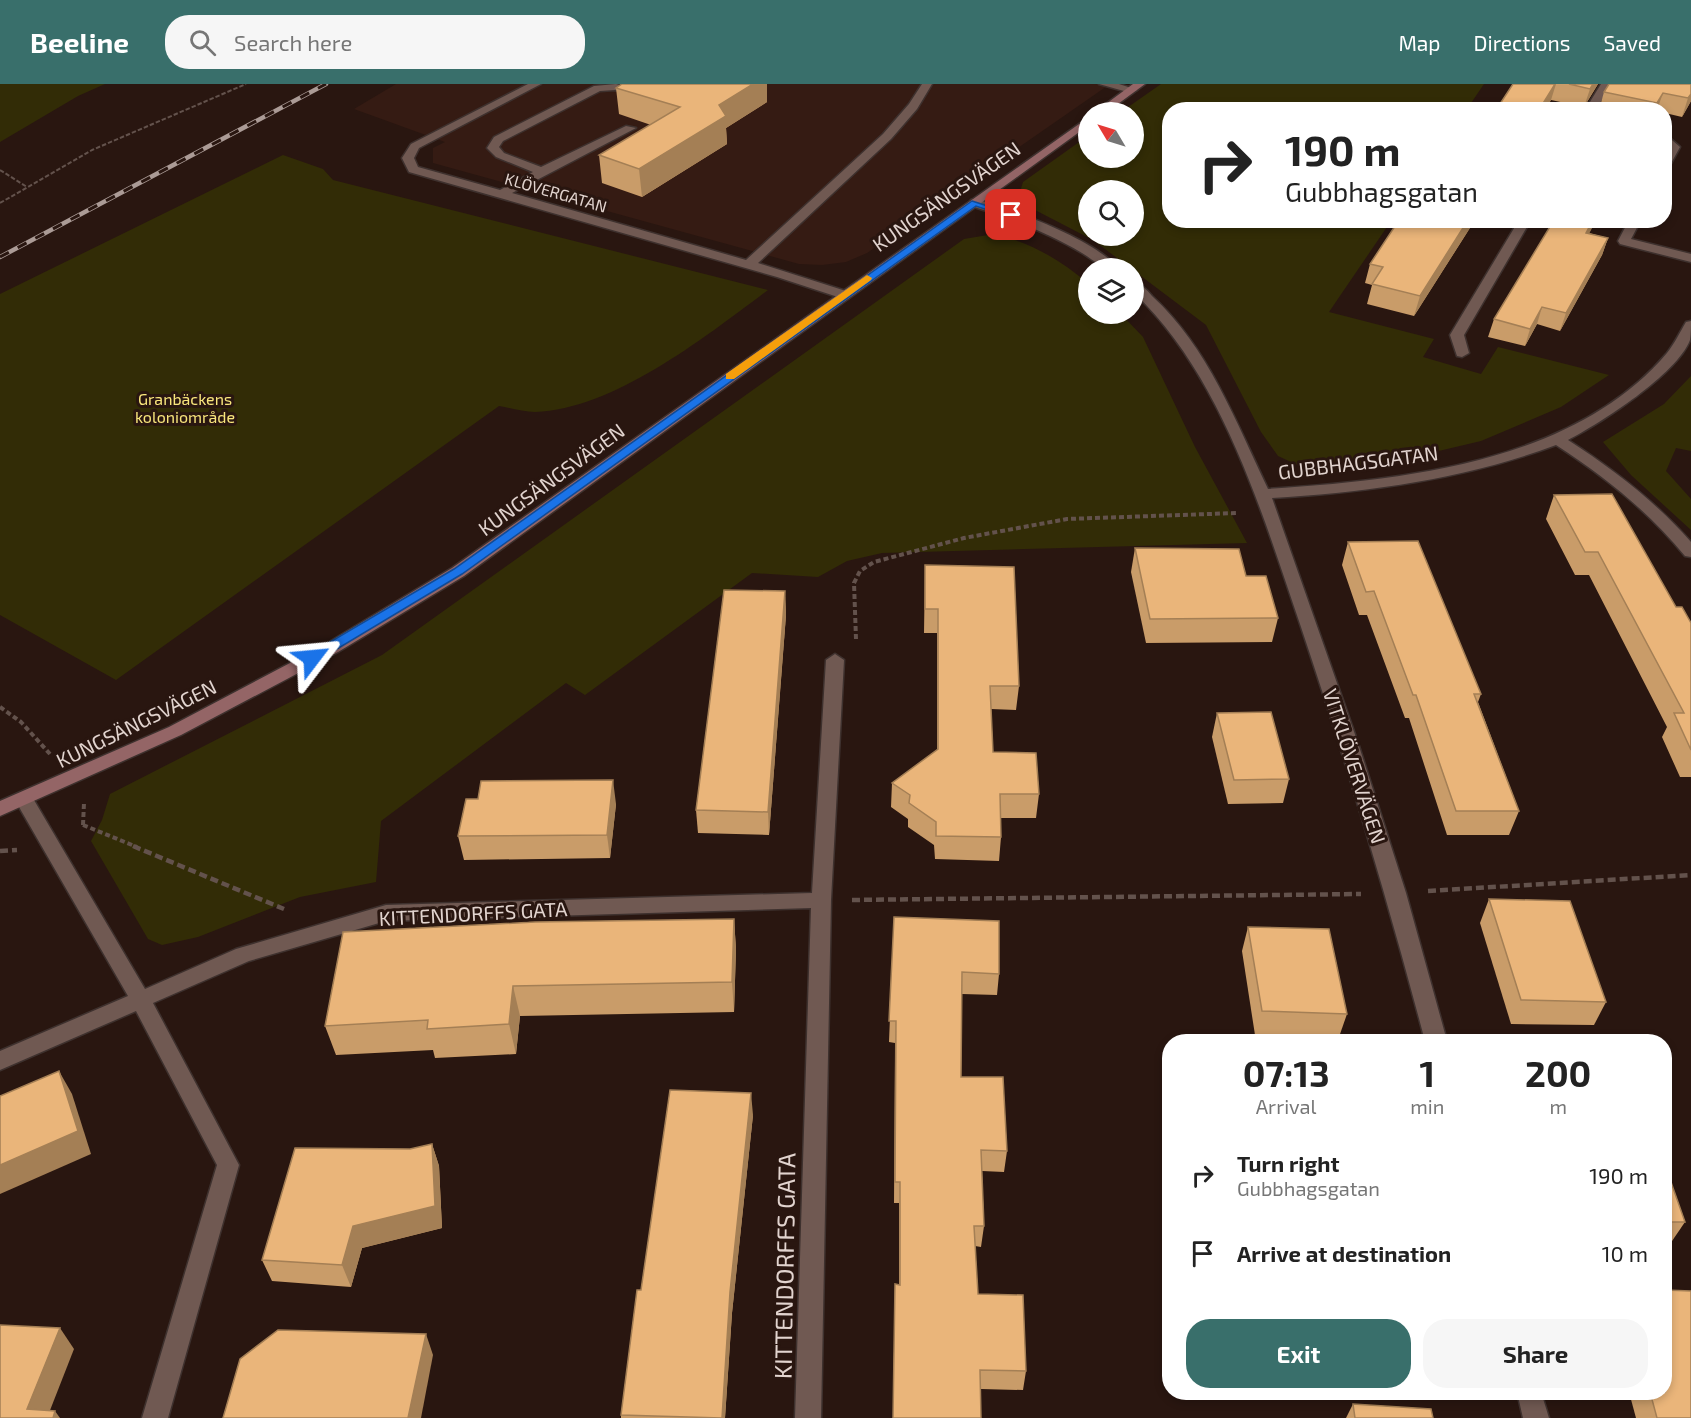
<!DOCTYPE html>
<html lang="en">
<head>
<meta charset="utf-8">
<style>
  body { margin:0; font-family:"Exo 2",sans-serif; background:#f6f6f6; color:#222; height:100vh; display:flex; flex-direction:column; font-size:22px; white-space:nowrap }
  * { box-sizing:border-box; margin:0 }
  p { font-size:20px; color:#767676 }
  .icon { flex:none; width:33px; height:33px; fill:none; stroke:currentColor; stroke-width:2; stroke-linecap:round; stroke-linejoin:round }
  .map { position:relative; flex:1; overflow:hidden }
  .panel { position:absolute; left:1162px; top:950px; width:510px; height:366px; display:flex; flex-direction:column; background:#fff; border-radius:24px; box-shadow:0 3px 9px #0003 }
  .panel>* { flex:none }
  .hud { position:absolute; left:1162px; top:18px; width:510px; height:126px; border-radius:24px; box-shadow:0 3px 9px #0003; background:#fff; color:#222; overflow:hidden }
  .needle { width:39px; rotate:308deg }
  .buttons { position:absolute; left:1078px; top:18px; display:grid; gap:12px }
  .buttons a { display:grid; place-items:center; width:66px; height:66px; border-radius:50%; background:#fff; box-shadow:0 3px 9px #0003; font-size:30px }
  .pin { position:absolute; display:grid; place-items:center; width:51px; height:51px; color:#fff; margin:-26px; border-radius:12px; box-shadow:0 3px 9px #0006 }
  .me { position:absolute; width:66px; margin:-33px; rotate:61deg; stroke-linejoin:round; filter:drop-shadow(0 0 4px #0008) }
  .turn { display:flex; align-items:center; gap:21px; height:126px; padding:0 24px; font-size:27px }
  .turn .icon { width:78px; height:78px; stroke-width:2.5 }
  .turn b { display:block; font-size:42px; line-height:51px }
  .eta { display:flex; justify-content:space-evenly; align-items:center; height:102px; text-align:center }
  .eta b { font-size:36px; font-weight:700; line-height:42px }
  .primary-button { display:flex; gap:12px; margin-top:auto; padding:12px 24px }
  .primary-button a { flex:1; height:69px; border-radius:24px; background:#396f6b; color:#fff; font-size:24px; font-weight:700; line-height:69px; text-align:center }
  .primary-button a+a { background:#f6f6f6; color:#222 }
  ul { padding:0; list-style:none }
  li { display:flex; align-items:center; gap:18px; height:78px; padding:0 24px }
  li div { flex:1 }
  li b { display:block; font-size:22px }
  li em { font-style:normal }
  header { display:flex; align-items:center; gap:36px; box-sizing:border-box; height:84px; padding:0 30px; background:#396f6b; color:#fff }
  header strong { font-size:28px }
  nav { display:flex; gap:33px; margin-inline-start:auto; font-size:21px }
  .search { width:420px; height:54px; background:#f6f6f6; display:flex; align-items:center; gap:15px; box-sizing:border-box; padding:0 21px; border-radius:24px; color:#767676; font-size:22px }
  .map>svg:first-child { display:block }
  .built { fill:#351b13 }
  .green { fill:#322c06; fill-rule:evenodd }
  .lines { fill:none; stroke-linecap:round; stroke-linejoin:round }
  .lane-casing { stroke:#3e312e; stroke-width:3 }
  .street-casing { stroke:#3e312e; stroke-width:3 }
  .secondary-casing { stroke:#3e312e; stroke-width:3 }
  .path-far2 { stroke:#63524c; stroke-width:2; stroke-dasharray:4.5 2; stroke-linecap:butt }
  .path-far1 { stroke:#63524c; stroke-width:4; stroke-dasharray:5 3; stroke-linecap:butt }
  .path { stroke:#63524c; stroke-width:4.5; stroke-dasharray:8 4; stroke-linecap:butt }
  .lane { fill:#705952; fill-rule:evenodd }
  .street { fill:#705952; fill-rule:evenodd }
  .secondary { fill:#946566; fill-rule:evenodd }
  .rail-casing { stroke:#ab9b96; stroke-width:4.5 }
  .rail { stroke:#291610; stroke-width:3; stroke-dasharray:10; stroke-linecap:butt }
  .wall { fill:#c99c69 }
  .shaded-wall { fill:#a47f55 }
  .building { fill:#eab57a; stroke:#a47f55; stroke-width:1.5 }
  .route { fill:#1a73e8; stroke:#114b97; stroke-width:1.5 }
  .slow { fill:#f59e0b }
  .labels { text-anchor:middle; dominant-baseline:central; stroke-width:6; stroke-linejoin:round; paint-order:stroke }
  .far-street-label { font-size:16px; fill:#e2d4cf; stroke:#291610 }
  .far-park-label { font-size:16px; fill:#f9e67c; stroke:#291610 }
  .street-label { font-size:20px; fill:#e2d4cf; stroke:#291610 }
  .near-street-label { font-size:24px; fill:#e2d4cf; stroke:#291610 }
</style>
</head>
<body>
<header>
<strong>Beeline</strong>
<div class="search"><svg class="icon" aria-label="search" viewBox="0 0 24 24"><circle cx="10" cy="10" r="6"/><path d="M15 15l6 6"/></svg>Search here</div>
<nav><a>Map</a><a>Directions</a><a>Saved</a></nav>
</header>
<div class="map">
<svg width="1691" height="1334" viewBox="0 0 1691 1334">
  <rect width="100%" height="100%" fill="#291610"/>
  <!-- built -->
  <polygon class="built" points="396,0 1110,0 867,169 846,178 822,181 799,180 433,79 433,64 445,58 354,25"/>
  <!-- green -->
  <g class="green">
    <polygon points="0,0 105,0 78,12 0,58"/>
    <path d="M1161,0h323l-17,25 -297,1v110l221,1 -62,91 105,27 -11,18 58,17 17,-27 111,28 -48,32 -80,34 -89,21 -56,9 -34,-4 -24,-11 -17,-24 -55,-107 -113,-85 -58,-30 -16,-15 4,-13 66,-47v23h45v-46h-13zM1089,106h45v46h-45z"/>
    <path d="M283,71l40,14 10,11 435,110c-62,46 -153,119 -233,122 -11,0 -24,-4 -36,-6l-383,274 -116,-65v-321z"/>
    <path d="M994,150c38,9 65,25 95,50v30h32l22,23 52,110 52,96 -365,10 -35,8 -29,16 -66,-4 -167,122 -19,-12 -185,138 -5,61 -76,15 -102,40 -36,8 -14,-6 -57,-98 11,-21 8,-26 272,-139 568,-406 14,-10z"/>
    <polygon points="1691,292 1691,367 1676,364 1666,387 1691,415 1691,446 1631,391 1603,358 1664,320"/>
  </g>
  <g class="lines">
    <!-- lane casing -->
    <g class="lane-casing">
      <g id="lane">
        <polygon points="528,0 541,0 419,64 414,74 418,83 500,106 533,88 496,73 487,64 494,53 594,2 616,0 645,8 647,10 641,13 615,6 600,7 503,57 499,63 504,69 541,83 626,42 636,44 512,109 746,176 883,50 909,20 922,0 932,0 917,25 891,55 758,179 849,208 849,214 844,215 777,193 409,88 402,74 411,60"/>
        <polygon points="1099,0 1119,0 1137,6 1131,9"/>
        <polygon points="1665,50 1680,63 1669,83 1665,84 1665,69 1668,63 1665,60"/>
        <polygon points="1629,136 1641,136 1631,155 1691,170 1691,178 1620,160 1618,157"/>
      </g>
    </g>
    <!-- street casing -->
    <g class="street-casing">
      <g id="street">
        <polygon points="1601,0 1611,0 1596,26 1585,26"/>
        <path d="M975,115c37,10 119,40 143,69 -15,2 -23,-7 -36,-15 -35,-21 -73,-35 -111,-47v-6z"/>
        <polygon points="1519,136 1531,136 1464,251 1469,269 1462,273 1457,272 1450,251"/>
        <path d="M1134,198c7,2 13,8 18,14 56,51 84,126 116,193 135,-9 306,-26 399,-136 8,-10 13,-21 19,-31l5,-1c0,6 0,13 -1,19 -13,34 -89,83 -122,100 45,29 87,61 123,102v15l-6,-1c-37,-45 -80,-79 -129,-111 -91,34 -188,47 -284,53l86,245 48,150 41,148h-22c-37,-140 -78,-277 -124,-414 -38,-111 -79,-252 -167,-334z"/>
        <polygon points="835,570 844,576 831,816 821,1334 795,1334 811,824 386,837 249,877 153,919 239,1081 168,1334 142,1334 217,1081 136,927 0,986 0,967 128,912 15,716 17,711 31,711 145,905 236,865 386,821 812,809 826,576"/>
        <polygon points="1517,1308 1541,1308 1549,1334 1523,1334"/>
      </g>
    </g>
    <!-- secondary casing -->
    <g class="secondary-casing">
      <g id="secondary">
        <polygon points="1133,0 1145,0 1107,28 1095,28"/>
        <polygon points="1089,33 1089,41 464,492 338,568 181,651 0,732 0,717 169,643 326,560 452,484"/>
      </g>
    </g>
    <!-- path-far2 -->
    <g class="path-far2">
      <polyline points="0,86 27,103"/>
      <polyline points="0,119 92,66 246,0"/>
    </g>
    <!-- path-far1 -->
    <g class="path-far1">
      <polyline points="856,555 854,499 860,487 874,478 964,454 1067,435 1237,429"/>
      <polyline points="0,623 21,638 50,670"/>
      <polyline points="83,741 137,763"/>
      <polyline points="83,741 84,719"/>
    </g>
    <!-- path -->
    <g class="path">
      <polyline points="133,762 284,825"/>
      <polyline points="0,767 17,766"/>
      <polyline points="1428,807 1691,791"/>
      <polyline points="852,816 1361,810"/>
    </g>
    <!-- lane -->
    <use href="#lane" class="lane"/>
    <!-- street -->
    <use href="#street" class="street"/>
    <!-- secondary -->
    <use href="#secondary" class="secondary"/>
    <!-- rail casing -->
    <g class="rail-casing">
      <polyline id="rail" points="0,173 326,0"/>
    </g>
    <!-- rail -->
    <use href="#rail" class="rail"/>
  </g>
  <!-- wall -->
  <g class="wall">
    <polygon points="622,0 767,0 767,18 726,44 727,60 642,113 602,99 599,71 651,41 619,30 616,4"/>
    <polygon points="1513,0 1598,0 1584,23 1551,16 1545,26 1496,26"/>
    <polygon points="1691,0 1691,17 1682,33 1665,29 1665,26 1599,26 1604,8"/>
    <polygon points="1399,136 1475,136 1414,232 1367,220 1372,201 1365,199 1370,180"/>
    <polygon points="1554,136 1596,136 1589,149 1608,154 1602,171 1560,247 1537,240 1525,262 1488,253 1494,235"/>
    <polygon points="1554,411 1676,523 1691,539 1691,693 1680,693 1662,653 1667,643 1589,491 1575,491 1546,435"/>
    <polygon points="1348,458 1481,610 1478,618 1519,727 1509,751 1447,751 1409,634 1405,634 1367,531 1359,531 1342,481"/>
    <polygon points="1135,464 1246,492 1278,534 1272,558 1146,559 1131,488"/>
    <polygon points="925,481 1019,602 1016,626 991,625 993,668 1039,710 1036,734 1001,734 1001,753 999,777 935,775 934,761 908,743 908,735 891,723 892,699 937,666 937,549 924,549"/>
    <polygon points="785,507 786,531 769,751 698,749 696,726"/>
    <polygon points="1217,629 1289,695 1283,719 1228,720 1212,653"/>
    <polygon points="616,720 610,774 464,776 458,752"/>
    <polygon points="1489,815 1606,918 1594,941 1511,940 1480,839"/>
    <polygon points="894,833 999,890 997,911 962,910 961,993 1007,1067 1004,1088 982,1087 984,1142 981,1163 975,1162 978,1210 1026,1287 1023,1306 981,1305 981,1334 893,1334 895,1200 899,1200 899,1119 894,1119 895,959 889,958"/>
    <polygon points="734,835 736,865 734,928 520,932 516,970 435,974 433,966 336,971 325,942"/>
    <polygon points="1248,843 1347,930 1339,953 1255,951 1242,867"/>
    <polygon points="753,1031 732,1229 725,1334 621,1334 621,1331 641,1206"/>
    <polygon points="432,1060 439,1082 442,1144 362,1164 351,1203 272,1197 262,1176 410,1065"/>
    <polygon points="1665,1081 1685,1138 1670,1160 1665,1160"/>
    <polygon points="1629,1308 1665,1308 1691,1334 1636,1334"/>
    <polygon points="1353,1320 1433,1334 1346,1334"/>
  </g>
  <!-- shaded-wall -->
  <g class="shaded-wall">
    <polygon points="745,0 767,0 767,18 726,44 727,60 642,113 639,85"/>
    <polygon points="1555,0 1556,0 1551,16 1545,26 1539,26"/>
    <polygon points="1593,0 1598,0 1584,23 1590,5"/>
    <polygon points="1663,9 1657,26 1655,26 1657,19"/>
    <polygon points="1691,10 1691,17 1682,33 1688,14"/>
    <polygon points="1468,136 1475,136 1414,232 1420,212"/>
    <polygon points="1593,136 1596,136 1581,166 1586,149"/>
    <polygon points="1608,154 1602,171 1560,247 1566,229"/>
    <polygon points="1542,223 1537,240 1525,262 1530,245"/>
    <polygon points="785,507 786,531 769,751 768,728"/>
    <polygon points="613,696 616,720 610,774 607,751"/>
    <polygon points="734,835 736,865 734,928 732,898"/>
    <polygon points="513,902 520,932 516,970 509,940"/>
    <polygon points="59,987 72,1010 91,1070 0,1110 0,1081"/>
    <polygon points="751,1009 753,1031 732,1229 725,1334 722,1334 730,1208"/>
    <polygon points="432,1060 439,1082 442,1144 362,1164 351,1203 342,1181 353,1142"/>
    <polygon points="60,1244 74,1265 47,1334 27,1325"/>
    <polygon points="426,1250 433,1271 421,1334 408,1334"/>
    <polygon points="55,1327 60,1334 53,1334"/>
  </g>
  <!-- building -->
  <g class="building">
    <polygon points="622,0 753,0 719,21 726,32 639,85 599,71 680,23 616,4"/>
    <polygon points="1513,0 1555,0 1539,26 1496,26"/>
    <polygon points="1569,0 1593,0 1590,5"/>
    <polygon points="1609,0 1691,0 1691,10 1688,14 1663,9 1657,19 1604,8"/>
    <polygon points="1399,136 1468,136 1420,212 1372,200 1383,183 1370,180"/>
    <polygon points="1554,136 1593,136 1586,149 1608,154 1566,229 1542,223 1530,245 1494,235"/>
    <polygon points="1612,410 1676,523 1682,523 1691,539 1691,666 1674,629 1684,629 1598,468 1585,468 1554,411"/>
    <polygon points="1418,457 1481,610 1474,610 1519,727 1456,727 1416,611 1413,611 1374,507 1366,508 1348,458"/>
    <polygon points="1135,464 1239,465 1246,492 1266,492 1278,534 1150,535"/>
    <polygon points="925,481 1014,483 1019,602 990,602 993,668 1036,669 1039,710 1000,710 1001,753 936,752 936,738 909,719 910,711 892,699 938,665 938,525 925,525"/>
    <polygon points="724,506 785,507 768,728 696,726"/>
    <polygon points="1271,628 1289,695 1234,696 1217,629"/>
    <polygon points="613,696 607,751 458,752 466,715 478,715 481,697"/>
    <polygon points="1489,815 1570,817 1606,918 1521,916"/>
    <polygon points="894,833 999,837 999,890 962,888 961,993 1003,993 1007,1067 981,1066 984,1142 974,1142 978,1210 1023,1211 1026,1287 980,1286 981,1334 893,1334 895,1200 900,1201 900,1098 895,1098 896,937 889,937"/>
    <polygon points="734,835 732,898 513,902 509,940 427,945 428,936 325,942 343,848 535,838"/>
    <polygon points="1248,843 1329,845 1347,930 1262,927"/>
    <polygon points="59,987 78,1047 0,1081 0,1012"/>
    <polygon points="670,1006 751,1009 730,1208 722,1334 621,1331 637,1206 641,1206"/>
    <polygon points="432,1060 435,1122 353,1142 342,1181 262,1176 295,1064 410,1065"/>
    <polygon points="1665,1081 1685,1138 1665,1138"/>
    <polygon points="1665,1206 1691,1207 1691,1334 1657,1334 1650,1308 1665,1308"/>
    <polygon points="0,1241 60,1244 27,1325 55,1327 53,1334 0,1334"/>
    <polygon points="278,1246 426,1250 408,1334 223,1334 240,1275"/>
    <polygon points="1353,1320 1431,1325 1433,1334 1355,1334"/>
  </g>
  <!-- route -->
  <polygon class="route" points="972,117 1016,131 1011,134 976,122 462,490 317,577 308,577 308,571 454,485"/>
  <!-- slow -->
  <polygon class="slow" points="867,191 872,194 871,196 734,295 726,295 726,290"/>
  <g class="labels">
    <!-- far-street labels -->
    <g class="far-street-label">
      <text transform="translate(556 108) rotate(16)">KLÖVERGATAN</text>
    </g>
    <!-- far-park labels -->
    <g class="far-park-label">
      <text x="185" y="314">Granbäckens<tspan x="185" dy="18">koloniområde</tspan></text>
    </g>
    <!-- street labels -->
    <g class="street-label">
      <text transform="translate(946 112) rotate(-35)">KUNGSÄNGSVÄGEN</text>
      <text transform="translate(1358 378) rotate(-7)">GUBBHAGSGATAN</text>
      <text transform="translate(551 395) rotate(-36)">KUNGSÄNGSVÄGEN</text>
      <text transform="translate(136 639) rotate(-26)">KUNGSÄNGSVÄGEN</text>
      <text transform="translate(1355 682) rotate(72)">VITKLÖVERVÄGEN</text>
      <text transform="translate(473 829) rotate(-3)">KITTENDORFFS GATA</text>
    </g>
    <!-- near-street labels -->
    <g class="near-street-label">
      <text transform="translate(784 1182) rotate(-89)">KITTENDORFFS GATA</text>
    </g>
  </g>
</svg>
<div class="buttons">
<a><svg class="needle" viewBox="-14 -14 28 28"><path d="M0-13l5 13h-10z" fill="#e53935"/><path d="M0 13l5-13h-10z" fill="#767676"/></svg></a>
<a><svg class="icon" aria-label="search" viewBox="0 0 24 24"><circle cx="10" cy="10" r="6"/><path d="M15 15l6 6"/></svg></a>
<a><svg class="icon" aria-label="layers" viewBox="0 0 24 24"><path d="M12 4l9 5-9 5-9-5zM3 14l9 5 9-5"/></svg></a>
</div>
<div class="pin" style="left:1011px;top:131px;background:#d93025"><svg class="icon" aria-label="arrive" viewBox="0 0 24 24"><path d="M6 21V4h12l-3 4 3 4H6"/></svg></div>
<svg class="me" style="left:312px;top:574px" viewBox="-20 -20 40 40"><path d="M0-17L14 15 0 8-14 15z" fill="#1a73e8" stroke="#fff" stroke-width="4"/></svg>
<div class="hud">
<div class="turn"><svg class="icon" aria-label="right" viewBox="0 0 24 24"><path d="M7 20v-9h11M14 6l5 5-5 5"/></svg><div><b>190 m</b>Gubbhagsgatan</div></div>
</div>
<section class="panel">
<div class="eta">
<div><b>07:13</b><p>Arrival</p></div>
<div><b>1</b><p>min</p></div>
<div><b>200</b><p>m</p></div>
</div>
<ul>
<li><svg class="icon" aria-label="right" viewBox="0 0 24 24"><path d="M7 20v-9h11M14 6l5 5-5 5"/></svg><div><b>Turn right</b><p>Gubbhagsgatan</p></div><em>190 m</em></li>
<li><svg class="icon" aria-label="arrive" viewBox="0 0 24 24"><path d="M6 21V4h12l-3 4 3 4H6"/></svg><div><b>Arrive at destination</b></div><em>10 m</em></li>
</ul>
<div class="primary-button"><a>Exit</a><a>Share</a></div>
</section>
</div>
</body>
</html>
